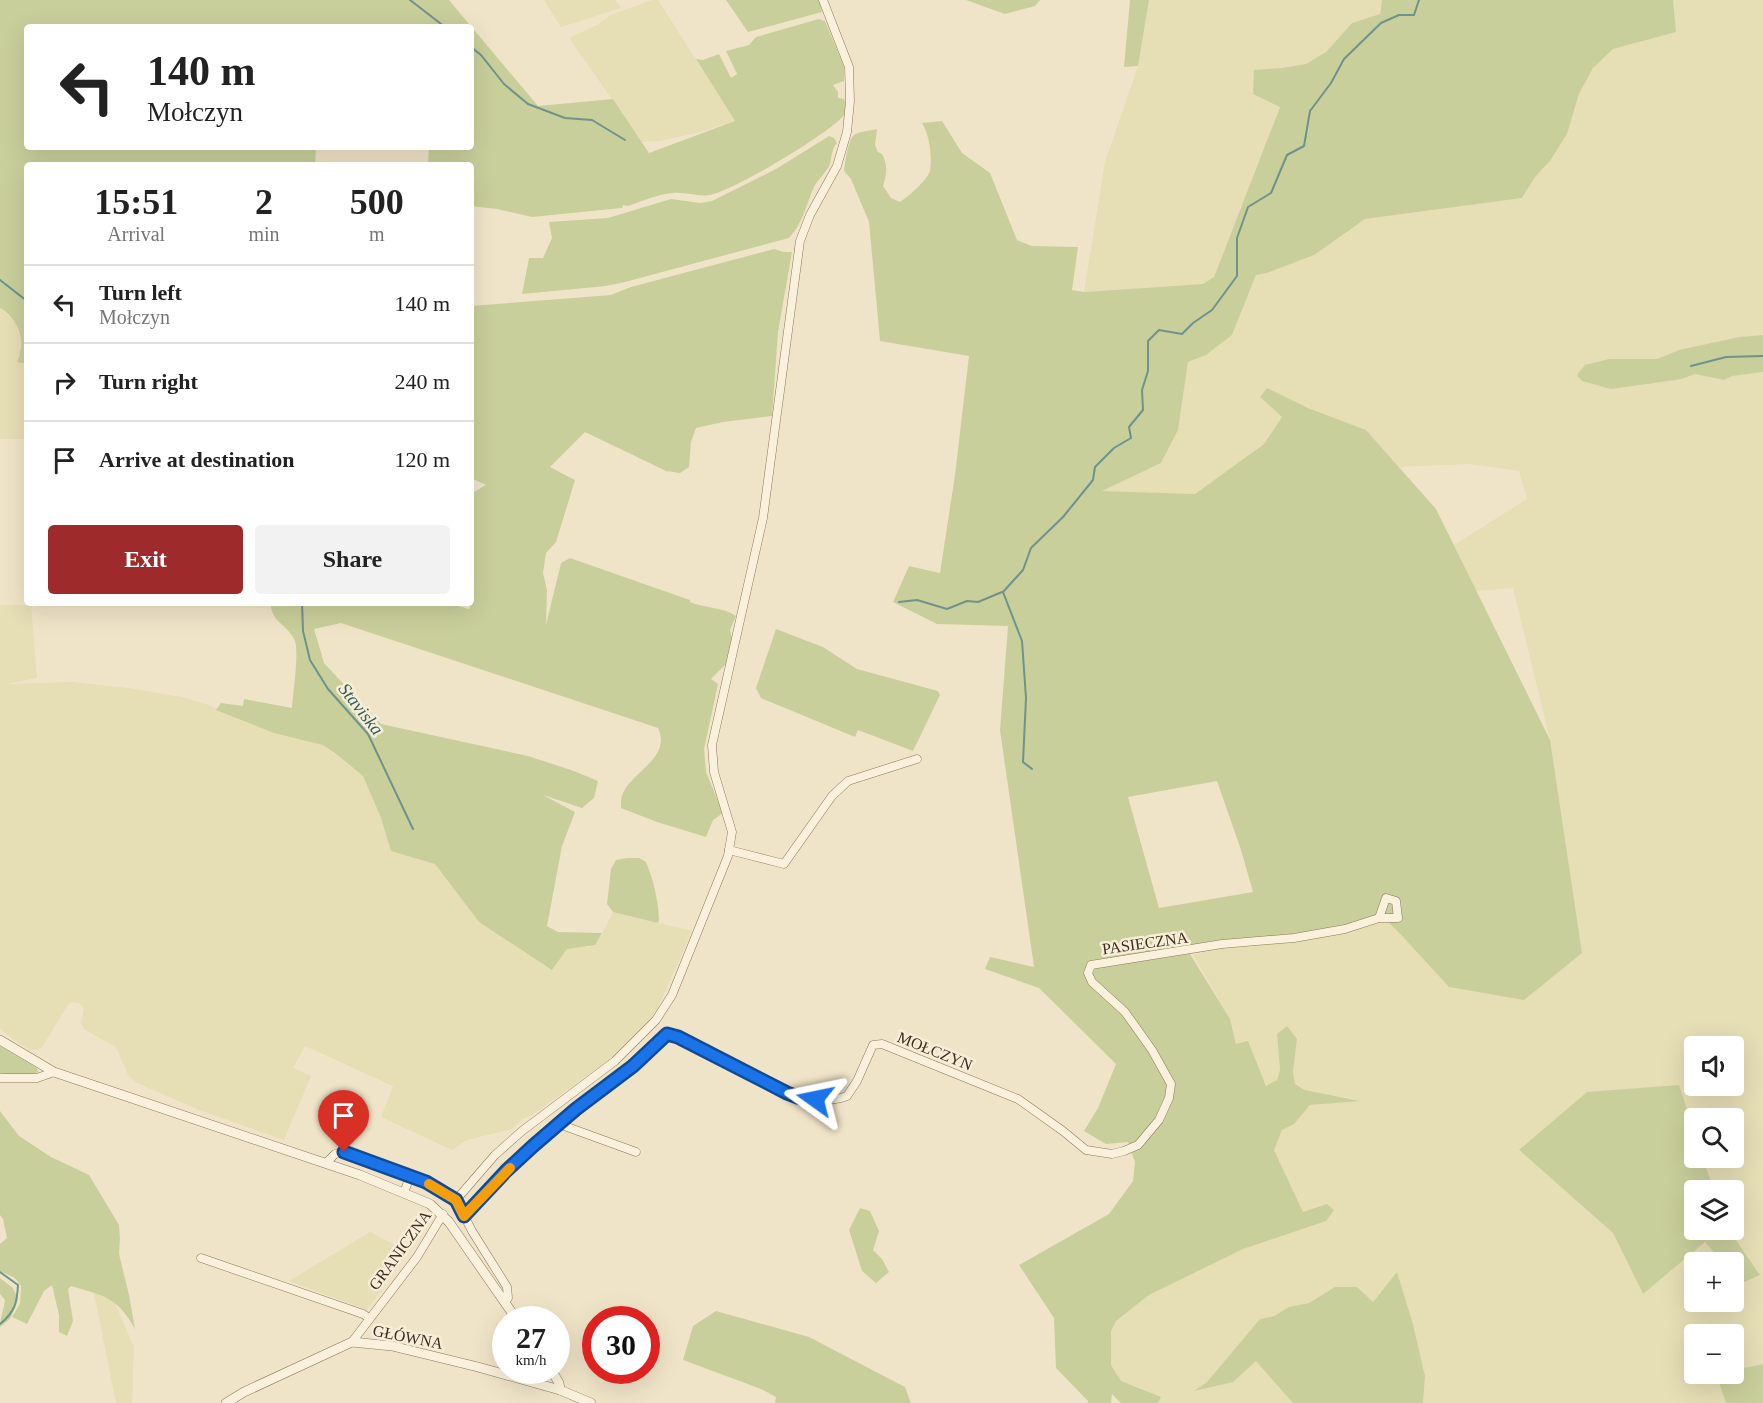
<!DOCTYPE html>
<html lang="en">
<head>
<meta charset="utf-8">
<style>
  body { margin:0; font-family:"Times New Roman",serif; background:#f2f2f2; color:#222; height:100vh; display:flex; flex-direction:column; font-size:22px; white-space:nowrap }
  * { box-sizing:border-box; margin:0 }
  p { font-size:20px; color:#767676 }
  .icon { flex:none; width:33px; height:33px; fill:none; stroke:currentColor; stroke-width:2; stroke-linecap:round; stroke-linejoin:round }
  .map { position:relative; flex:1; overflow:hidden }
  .side { position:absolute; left:24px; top:162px; width:450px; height:444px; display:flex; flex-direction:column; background:#fff; border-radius:6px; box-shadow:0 6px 24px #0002 }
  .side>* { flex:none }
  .hud { position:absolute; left:24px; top:24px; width:450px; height:126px; border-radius:6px; box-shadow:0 6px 24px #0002; background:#fff; color:#222; overflow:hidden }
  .buttons { position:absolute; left:1684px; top:1036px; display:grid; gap:12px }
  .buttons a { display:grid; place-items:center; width:60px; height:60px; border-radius:6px; background:#fff; box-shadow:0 6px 24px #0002; font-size:30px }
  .speed { position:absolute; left:492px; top:1306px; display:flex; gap:12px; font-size:30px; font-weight:700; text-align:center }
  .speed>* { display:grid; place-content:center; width:78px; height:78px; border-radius:50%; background:#fff; box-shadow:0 6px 24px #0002; line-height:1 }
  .speed small { font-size:15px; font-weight:400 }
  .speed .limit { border:9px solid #d22; background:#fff; color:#111 }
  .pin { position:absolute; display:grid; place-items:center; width:51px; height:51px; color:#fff; margin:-62px -26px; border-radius:50% 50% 50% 0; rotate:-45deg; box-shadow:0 0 6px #0007 }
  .pin .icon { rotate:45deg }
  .me { position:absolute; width:66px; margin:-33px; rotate:282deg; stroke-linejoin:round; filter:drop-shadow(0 0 4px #0008) }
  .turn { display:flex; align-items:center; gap:21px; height:126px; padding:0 24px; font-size:27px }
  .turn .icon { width:78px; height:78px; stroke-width:2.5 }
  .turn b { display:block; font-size:42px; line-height:51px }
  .eta { display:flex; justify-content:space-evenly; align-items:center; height:102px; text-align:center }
  .eta b { font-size:36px; font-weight:700; line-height:42px }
  .action { display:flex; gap:12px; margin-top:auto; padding:12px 24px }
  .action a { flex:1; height:69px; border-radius:6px; background:#9e2a2b; color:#fff; font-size:24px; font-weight:700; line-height:69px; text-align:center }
  .action a+a { background:#f2f2f2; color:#222 }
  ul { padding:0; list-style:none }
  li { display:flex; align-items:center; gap:18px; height:78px; padding:0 24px; border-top:2px solid #e0e0e0 }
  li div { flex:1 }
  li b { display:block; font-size:22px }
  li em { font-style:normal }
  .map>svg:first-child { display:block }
  .farmland { fill:#e6deb5; fill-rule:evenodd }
  .green { fill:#c9cf9b; fill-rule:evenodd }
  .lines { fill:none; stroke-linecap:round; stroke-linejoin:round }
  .stream { stroke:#6f938a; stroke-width:2 }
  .minor-casing { stroke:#8d765c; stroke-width:9 }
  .tertiary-casing { stroke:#8d765c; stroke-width:10 }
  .minor { stroke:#faf1dc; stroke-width:8 }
  .tertiary { stroke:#faf1dc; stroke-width:9 }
  .route-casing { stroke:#114b97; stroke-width:15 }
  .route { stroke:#1a73e8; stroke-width:10 }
  .slow { stroke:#f59e0b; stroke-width:10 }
  .labels { text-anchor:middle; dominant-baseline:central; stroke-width:5; stroke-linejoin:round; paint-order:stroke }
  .street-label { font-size:16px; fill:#3d2e20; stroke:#f7eed8 }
  .water-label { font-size:18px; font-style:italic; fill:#2f5d5a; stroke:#f7eed8 }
</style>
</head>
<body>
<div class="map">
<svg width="1763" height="1403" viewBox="0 0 1763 1403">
  <rect width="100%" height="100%" fill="#f0e4c8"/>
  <!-- farmland -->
  <g class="farmland">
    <polygon points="544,0 615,0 621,8 561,27"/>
    <polygon points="652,0 658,0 735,121 697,133 660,141 642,142 569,38 599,24 611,15"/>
    <polygon points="1149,0 1382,0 1380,14 1352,23 1326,52 1306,64 1282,68 1280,106 1214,277 1203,284 1084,292 1105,162 1138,66"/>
    <path d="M1673,0h90v335l-24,2 -59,13 -23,9h-48l73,20 13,-5 29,6 8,-4 31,-4v992l-29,6v-35h-39v39h23l-2,1 10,28h-303l2,-27 -12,-52 -16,-51 -24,29 -37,-15 -27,16 -20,4 -15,9 -14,3 -28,36 -25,27 -11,8 37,-8 23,-22 37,43h-135l3,-6 -40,-16 -10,-16v-34l5,-10 33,-26 94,-46 83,-28 -23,-9 -29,-62 8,-20 12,-6 16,-19 48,-5 -53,-10 -10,-6 -2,-12 4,-33 -20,-5 3,36 -3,10 -10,6 -7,-12 -24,-29 -6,-26 -37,-64 28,-7 74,-6 50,-9 33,-13 9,1 17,17 146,-198 -37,-152 -37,3 -22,-46 73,-46 -8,-28 -50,-7 -70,3 -33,-37 -58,-22 -48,-11 22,20 -18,27 -69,50 -94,-3 60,-28 17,-33 10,-68 18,-7 26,-20 24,-60 12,-2 97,-54 157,-21 13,-21 15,-16 17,-27 12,-40 14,-26 20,-19 62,-17zM1695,1047h39v39h-39zM1679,1085l16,48v-14h39v39h-31l11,33h20v39h-5l31,45 -19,9 -7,-8v26h-39v-39h28l-18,-21 -63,51 -29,-60 -94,-82z"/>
    <polygon points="0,308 13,319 16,323 21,342 20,353 17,359 21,364 27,364 27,439 0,439"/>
    <polygon points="0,605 31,605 37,678 7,684 72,682 128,688 182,697 206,704 274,733 323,745 363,776 381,818 390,847 395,852 402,852 435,864 479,922 552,970 567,949 573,947 589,947 600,937 613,912 692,931 656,1012 639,1034 621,1051 532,1115 523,1119 512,1129 467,1140 452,1150 381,1117 393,1086 305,1046 293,1068 311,1076 284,1140 199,1110 135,1082 128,1075 116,1047 85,1030 81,1023 84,1009 79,1003 70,1002 42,1047 38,1050 30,1050 17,1042 0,1029"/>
    <polygon points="370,1232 408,1252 367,1310 289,1281"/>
    <polygon points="94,1293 113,1299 134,1347 132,1403 116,1403"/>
  </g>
  <!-- green -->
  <g class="green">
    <path d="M0,0h449l89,106 75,-7 36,54 86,-32 -39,-62 7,1 16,-6 12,24 6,-4 -11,-23 23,-6 7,-8 63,-18 6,2 19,46v14l-11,4 5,7v6l6,1 1,3v12c-13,18 -112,77 -135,81 -12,2 -24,-3 -37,-2 -15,1 -30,8 -45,13l-5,-1 -1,3 -90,9 -35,-8 -26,-3v-41h-43l1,-18h42v-120h-444v120h289l-1,18h-288v199l-10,-2c1,-4 3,-7 3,-10 5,-16 -6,-37 -20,-44z"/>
    <polygon points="726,0 819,0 822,12 748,32"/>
    <polygon points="966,0 1040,0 1035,6 1005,14"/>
    <polygon points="1130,0 1149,0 1138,66 1124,67"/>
    <path d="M1382,0h291l3,32 -63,17 -20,19 -14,26 -12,40 -17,27 -15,16 -13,21 -157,21 -51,36 -47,18 -11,2 -24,60 -26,20 -18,7 -10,68 -17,33 -59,28 93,3 69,-50 18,-27 -22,-20 7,-9 41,20 58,22 70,79 114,231 32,213 -58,47 -75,-13 -45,-49 -17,-17 -11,-4 -32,10 -154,27 40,65 6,25 12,-3 18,45 11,-6 3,-10 -3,-36 10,-8 10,13 -4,33 2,12 10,6 55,11 -50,4 -16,19 -12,6 -8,20 29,62 24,-8 7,6 -8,11 -83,28 -94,46 -33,26 -5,10v34l10,16 40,16 -3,6h-37l-9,-9 -1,9h-23v-2l-32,-33 -2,-50 -35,-53 90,-51 24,-33 2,-19 -7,-20 -22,2 -22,-13 14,-23 18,-44 -77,-76 -54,-19 5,-12 44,10 -34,-237 8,-104 -71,-2 -44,-22 16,-36 31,7 15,-98 14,-119 -89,-15 -11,-119 -18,-43 -7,-8c1,-8 4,-30 9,-35 5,-5 17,-5 24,-7l-2,16 3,7 4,2c6,11 5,20 1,32l8,12 9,4c7,-4 28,-23 30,-31 2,-14 0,-35 -8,-48l20,-2 20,32 28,20 27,67 15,6 46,1 -6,43 12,2 119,-8 11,-7 66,-170 -27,-13 1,-24 28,-2 24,-4 20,-12 26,-29 28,-9zM1217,781l24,69 12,42 -94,16 -31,-111z"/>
    <path d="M829,136l5,2 3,5c-6,6 -5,14 -7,21 -4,9 -12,15 -16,23 -8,18 -11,36 -25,51l-164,44 -19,4 -84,8 7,-36h14l9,-20 -3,-16 59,-4 63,-19 29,4 12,-2 64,-32z"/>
    <path d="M774,249l10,3h8l-14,80 -6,84 -49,6 -27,6 -5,14 -2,25 -9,6 -14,-2 -81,-39 -35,35 25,13 -19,62 -10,11 -3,20 4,17 -1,35 15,-62 9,-5 120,42v2c14,6 33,5 46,14l-6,14 2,9 -6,25 -15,15 7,5 -14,65 2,23 17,41 -10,7 -7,17 -49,-15 -36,-14c0,-4 0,-11 2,-15 9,-21 49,-36 35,-65l-317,-105 -27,6 10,34 57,61 147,32 46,15 24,10 -4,17 -12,10 -39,-13 32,17 -13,34 -15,80 11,6 44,1 -7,12 -28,4 -15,21 -73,-48 -44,-58 -44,-13 -10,-33 -18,-42 -27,-22 -13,-9 -49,-12 -58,-23 5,-7 22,3 1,-7 48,9c1,-15 7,-54 3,-67 -5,-14 -23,-19 -24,-35l7,-3h168l23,6 2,-6 1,-110 14,-8 -15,-7v-172l140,-11 20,-8z"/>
    <polygon points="1763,335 1763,372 1732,376 1724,380 1695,374 1682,379 1611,389 1582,381 1577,375 1585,365 1609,359 1657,359 1679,350 1739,337"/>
    <polygon points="776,629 823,647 857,669 938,691 940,695 914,749 913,751 858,730 855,737 761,698 756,688"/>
    <path d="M627,858h12l7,4c8,19 12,38 13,58l-1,3 -45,-11 -6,-8 4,-35 5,-9z"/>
    <path d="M0,1046l37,22 1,4c-11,8 -26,3 -38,1z"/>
    <polygon points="1679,1085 1695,1133 1695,1158 1703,1158 1714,1191 1695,1191 1695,1230 1729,1230 1760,1275 1740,1284 1734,1276 1734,1263 1723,1263 1705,1242 1643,1294 1613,1233 1519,1150 1587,1092"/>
    <path d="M0,1111l19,25 32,21 38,18 30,50 1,13 -1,16 10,41 6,34c-18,-32 -30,-33 -64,-43l-3,3 5,32 -6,15 -8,-4v-17l-7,-30 -8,6 -17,33 -15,-7 8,-13 1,-18 -6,-8 -15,-7v-27l7,-6 -4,-19 -3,-4z"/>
    <polygon points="860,1208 870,1211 879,1231 873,1250 882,1259 889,1272 876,1283 862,1271 849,1230"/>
    <polygon points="1397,1272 1413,1324 1425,1376 1423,1403 1293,1403 1256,1361 1233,1382 1194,1391 1207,1382 1260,1319 1274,1316 1289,1307 1309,1303 1335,1287 1357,1287 1373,1302"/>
    <path d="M0,1278l13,10 5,11 -8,20 -10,8c0,-10 4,-17 5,-27l-5,-6z"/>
    <polygon points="716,1311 809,1337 905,1387 911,1403 775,1403 776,1397 761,1389 683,1360 693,1326"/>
    <polygon points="1763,1364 1763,1403 1726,1403 1716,1374 1734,1374 1734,1370"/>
  </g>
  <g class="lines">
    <!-- stream -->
    <g class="stream">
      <polyline points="410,0 445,27"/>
      <polyline points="471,47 481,55 504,84 528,104 565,118 592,120 625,140"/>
      <polyline points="0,280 27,301"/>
      <polyline points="1691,366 1726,357 1763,356"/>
      <polyline points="899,602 917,600 947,609 967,601 978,602 1002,592"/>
      <polyline points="302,603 303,631 310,660 328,689 368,734 413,829"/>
      <polyline points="1032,769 1023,762 1026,698 1022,641 1003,592 1023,570 1031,548 1063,517 1093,480 1095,467 1114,448 1131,438 1129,427 1143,410 1142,390 1148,371 1148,341 1159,330 1182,334 1193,323 1212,310 1237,276 1237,238 1248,207 1271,193 1287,155 1304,146 1310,111 1331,83 1344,59 1381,23 1399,15 1414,15 1419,0"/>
      <path d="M0,1272l18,13c-1,18 -3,27 -18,39"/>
    </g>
    <!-- minor casing -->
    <g class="minor-casing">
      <g id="minor">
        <polyline points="729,850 784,864 832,796 848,781 917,759"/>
        <polyline points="0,1078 37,1078 54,1072"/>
        <polyline points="559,1124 636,1152"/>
        <polyline points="326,1163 335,1154 343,1152 426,1182 456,1200 472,1231 507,1287 508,1298 505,1302"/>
        <polyline points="404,1193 410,1176"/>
        <polyline points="456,1200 495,1155 522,1131 615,1061 656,1020 672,995 728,856 732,832 714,772 712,745 763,518 800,241 810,215 837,166 847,132 850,101 849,67 823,0"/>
        <path d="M464,1216c22,-24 44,-48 68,-69 44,-39 92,-73 135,-113l11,3 109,56c19,7 41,10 60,3l10,-15 16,-36 9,-1 136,55 45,32 23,19 26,4 12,-3 14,-6 21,-25 10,-22 2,-14 -19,-34 -27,-38 -33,-30 -4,-9 3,-8 131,-21 72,-6 51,-9 34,-11h19l-2,-17 -10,-3 -7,20"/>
        <polyline points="201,1258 363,1314 369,1318"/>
        <polyline points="352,1342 417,1257 443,1214"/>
      </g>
    </g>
    <!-- tertiary casing -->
    <g class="tertiary-casing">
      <g id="tertiary">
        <polyline points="0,1040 54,1072 360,1175 430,1204 449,1222 517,1320"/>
        <polyline points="552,1371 559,1383 560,1390"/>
        <polyline points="226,1403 244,1392 352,1342 392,1346 478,1367 560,1390 591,1403"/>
      </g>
    </g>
    <!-- minor -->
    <use href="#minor" class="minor"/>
    <!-- tertiary -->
    <use href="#tertiary" class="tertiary"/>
  </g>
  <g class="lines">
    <!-- route casing -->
    <g class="route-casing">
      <polyline id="route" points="344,1152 426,1182 456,1200 464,1216 506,1171 533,1146 576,1109 633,1066 667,1034 678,1037 787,1093 800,1098 815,1099"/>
    </g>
    <!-- route -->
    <use href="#route" class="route"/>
    <!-- slow -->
    <polyline class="slow" points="429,1184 456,1200 464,1216 510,1168"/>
  </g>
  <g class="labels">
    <!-- street labels -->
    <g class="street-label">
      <text transform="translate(1145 943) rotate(-8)">PASIECZNA</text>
      <text transform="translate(935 1051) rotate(22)">MOŁCZYN</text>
      <text transform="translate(400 1250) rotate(-54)">GRANICZNA</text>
      <text transform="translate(408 1337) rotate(11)">GŁÓWNA</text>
    </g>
    <!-- water labels -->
    <g class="water-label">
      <text transform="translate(361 709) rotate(52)">Staviska</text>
    </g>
  </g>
</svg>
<div class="buttons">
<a><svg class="icon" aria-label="sound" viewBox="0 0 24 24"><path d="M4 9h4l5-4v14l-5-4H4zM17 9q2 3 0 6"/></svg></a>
<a><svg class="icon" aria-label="search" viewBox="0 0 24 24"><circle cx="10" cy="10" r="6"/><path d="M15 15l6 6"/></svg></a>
<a><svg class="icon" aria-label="layers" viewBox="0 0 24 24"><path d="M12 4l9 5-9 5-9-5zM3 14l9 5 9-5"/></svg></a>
<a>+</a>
<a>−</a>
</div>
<div class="speed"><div>27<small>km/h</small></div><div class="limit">30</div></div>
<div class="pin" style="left:344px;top:1152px;background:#d93025"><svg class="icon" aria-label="arrive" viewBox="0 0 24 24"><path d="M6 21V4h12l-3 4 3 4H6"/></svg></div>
<svg class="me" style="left:815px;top:1099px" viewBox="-20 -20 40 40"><path d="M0-17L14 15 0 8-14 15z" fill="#1a73e8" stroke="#fff" stroke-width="4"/></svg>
<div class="hud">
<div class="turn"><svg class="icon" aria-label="left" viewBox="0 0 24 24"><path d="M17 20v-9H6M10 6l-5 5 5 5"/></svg><div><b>140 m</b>Mołczyn</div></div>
</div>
<section class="side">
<div class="eta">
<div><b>15:51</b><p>Arrival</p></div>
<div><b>2</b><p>min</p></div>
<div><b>500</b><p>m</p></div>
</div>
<ul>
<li><svg class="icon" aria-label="left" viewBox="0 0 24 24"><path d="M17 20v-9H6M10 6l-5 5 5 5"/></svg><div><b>Turn left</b><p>Mołczyn</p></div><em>140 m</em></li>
<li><svg class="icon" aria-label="right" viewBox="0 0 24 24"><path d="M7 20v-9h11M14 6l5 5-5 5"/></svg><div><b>Turn right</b></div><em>240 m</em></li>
<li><svg class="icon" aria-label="arrive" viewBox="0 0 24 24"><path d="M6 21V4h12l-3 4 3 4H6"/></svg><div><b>Arrive at destination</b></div><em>120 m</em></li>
</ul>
<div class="action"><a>Exit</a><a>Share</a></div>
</section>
</div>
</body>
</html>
